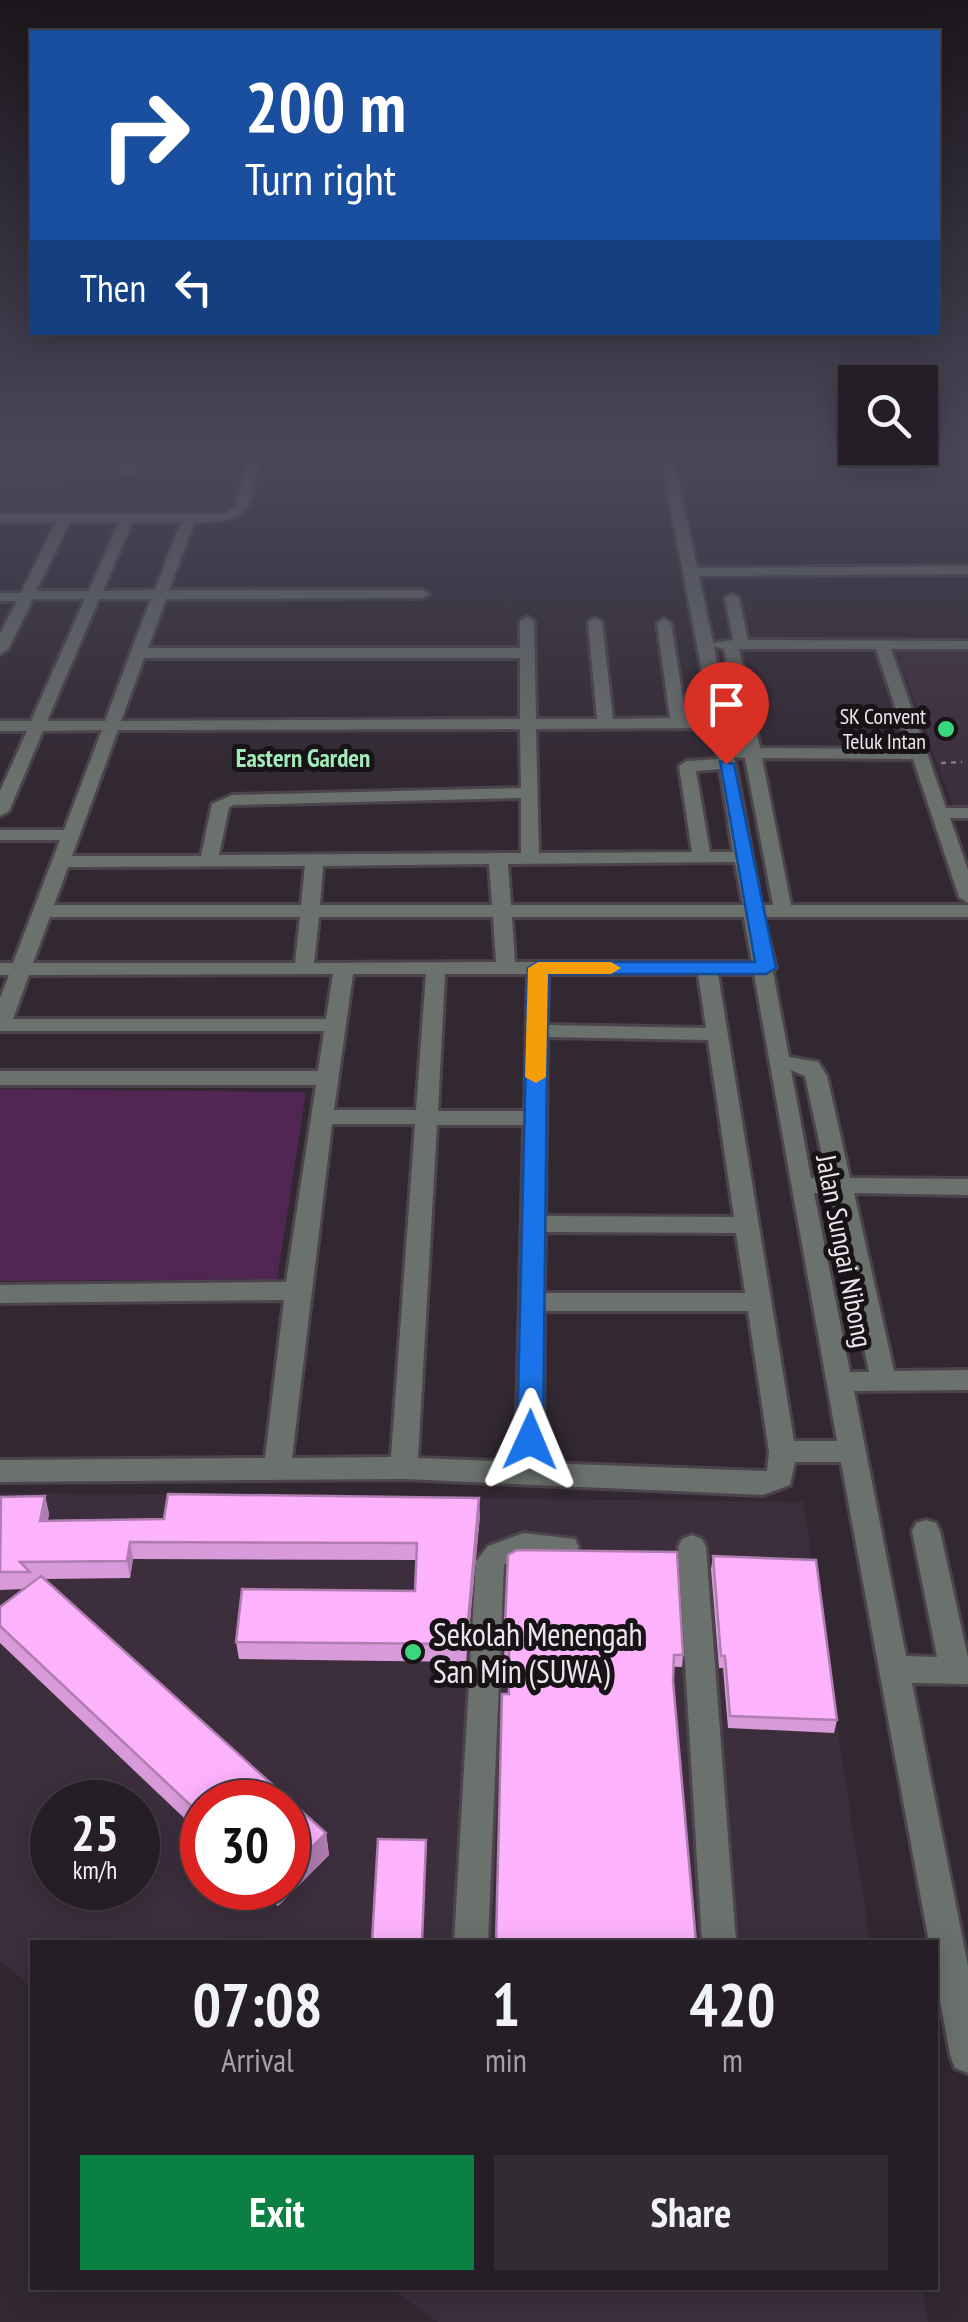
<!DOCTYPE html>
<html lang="en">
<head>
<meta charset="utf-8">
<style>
  body { margin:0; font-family:"PT Sans Narrow",sans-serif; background:#322b32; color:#f1f3f6; height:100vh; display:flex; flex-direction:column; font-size:38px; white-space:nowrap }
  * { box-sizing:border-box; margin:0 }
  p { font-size:32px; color:#a4a2a7 }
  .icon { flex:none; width:55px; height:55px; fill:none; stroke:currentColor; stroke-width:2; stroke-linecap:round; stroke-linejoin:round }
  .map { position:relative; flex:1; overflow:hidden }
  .sheet { position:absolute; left:30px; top:1940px; width:908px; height:350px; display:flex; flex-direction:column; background:#261e26; border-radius:0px; box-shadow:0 5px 25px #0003,0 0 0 2px #423c43 }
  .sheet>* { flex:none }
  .hud { position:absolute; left:30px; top:30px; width:910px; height:305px; border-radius:0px; box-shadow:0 5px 25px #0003,0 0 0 2px #423c43; background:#1a4fa0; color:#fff; overflow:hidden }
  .controls { position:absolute; left:838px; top:365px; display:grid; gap:20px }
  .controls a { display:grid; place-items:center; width:100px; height:100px; border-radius:0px; background:#261e26; box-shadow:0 5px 25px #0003,0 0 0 2px #423c43; font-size:50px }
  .speed { position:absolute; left:30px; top:1780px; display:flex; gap:20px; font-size:50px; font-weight:700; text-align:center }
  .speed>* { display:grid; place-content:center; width:130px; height:130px; border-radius:50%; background:#261e26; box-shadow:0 5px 25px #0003,0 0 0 2px #423c43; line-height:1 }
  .speed small { font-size:25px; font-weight:400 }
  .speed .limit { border:15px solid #d22; background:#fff; color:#111 }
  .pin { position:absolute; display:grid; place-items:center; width:85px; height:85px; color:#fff; margin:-102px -42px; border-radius:50% 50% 50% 0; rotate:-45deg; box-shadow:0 0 10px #0007 }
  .pin .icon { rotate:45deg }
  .me { position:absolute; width:110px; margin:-55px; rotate:1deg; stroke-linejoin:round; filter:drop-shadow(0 0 8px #0008) }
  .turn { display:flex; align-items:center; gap:35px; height:210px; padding:0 50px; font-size:45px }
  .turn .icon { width:130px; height:130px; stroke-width:2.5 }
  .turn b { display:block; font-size:70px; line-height:85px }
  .then { display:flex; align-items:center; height:95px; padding:0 50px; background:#0003; gap:20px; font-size:38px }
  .eta { display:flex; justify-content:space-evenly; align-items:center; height:170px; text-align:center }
  .eta b { font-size:60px; font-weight:700; line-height:70px }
  .primary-button { display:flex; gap:20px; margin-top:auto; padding:20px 50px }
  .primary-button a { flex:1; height:115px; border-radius:0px; background:#0b8043; color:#fff; font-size:40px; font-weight:700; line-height:115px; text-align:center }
  .primary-button a+a { background:#322b32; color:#f1f3f6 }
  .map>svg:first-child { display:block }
  .built { fill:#3d2e3d; fill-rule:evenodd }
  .green { fill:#512652 }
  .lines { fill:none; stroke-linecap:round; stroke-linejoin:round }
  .minor-casing { stroke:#4c434c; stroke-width:6 }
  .path { stroke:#887f87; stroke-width:2.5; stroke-dasharray:5 5; stroke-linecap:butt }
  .minor { fill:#6b716c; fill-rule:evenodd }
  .wall { fill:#d99ad9 }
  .shaded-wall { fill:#b07db0 }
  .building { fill:#fcb3fc; stroke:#b07db0; stroke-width:2.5 }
  .route { fill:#1a73e8; stroke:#114b97; stroke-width:2.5 }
  .slow { fill:#f59e0b }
  .poi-dot { fill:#3ad77f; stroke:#171317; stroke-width:4 }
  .labels { text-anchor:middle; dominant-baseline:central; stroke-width:10; stroke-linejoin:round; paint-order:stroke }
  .far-poi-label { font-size:22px; fill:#ede6ec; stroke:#171317; text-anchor:end }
  .far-neighbourhood-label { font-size:25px; font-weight:bold; fill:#a2eab8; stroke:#171317 }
  .street-label { font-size:28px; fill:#ede6ec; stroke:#171317 }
  .near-poi-label { font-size:32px; fill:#ede6ec; stroke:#171317; text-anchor:start }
</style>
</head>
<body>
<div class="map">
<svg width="968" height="2322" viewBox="0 0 968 2322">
  <rect width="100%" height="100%" fill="#322832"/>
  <!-- built -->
  <g class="built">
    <polygon points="8,457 76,457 62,489 0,489"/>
    <polygon points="896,650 968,651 968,807 953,807"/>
    <path d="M0,1493l803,9 67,440h-838v47l-32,-29zM52,1802h86v86h-86zM202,1802h86v86h-86z"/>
    <polygon points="390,2288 922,2288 928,2322 438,2322"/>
  </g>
  <!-- green -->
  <polygon class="green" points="0,1089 306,1092 277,1279 0,1281"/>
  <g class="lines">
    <!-- minor casing -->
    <g class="minor-casing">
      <g id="minor">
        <polygon points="127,457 139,457 133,472 127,476 121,472"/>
        <path d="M248,457h12c-12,54 -5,65 -66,65l-25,68h253l7,4 -7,4 -256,1 -18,49h372v-27l7,-4 7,4 2,98h61l-9,-97 7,-4 7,4 11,97 57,-1 -13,-95 7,-4 7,4 15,95h25l-50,-261h12l24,111 271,-2v8l-269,2 14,67 20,-3 -8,-42 7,-4 7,4 9,42 220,1v8h-77l55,159h22v10h-18l18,52v33l-9,-6 -46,-138 -151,-1 29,147h177v12h-205l13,51 -3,4 16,85 29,5 9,14 23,102 118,1v16l-114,-2 40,178 74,-1v20l-114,1 52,265 31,1 -25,-126 4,-8 10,-3 10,3 4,8 28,127v26l-56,-1 56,283v107l-13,-5 -5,-13 -15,-82v-31h-6l-88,-480h-46l-5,23 -27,10 -359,-16 -404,3v-22l265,-2 19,-158 -284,3v-18l286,-3 30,-197h-316v-14h318l6,-40h-324v-33l9,-23h-9v-12h13l47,-123h-60v-10h64l38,-100 -59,1 -34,80 -9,5v-25l27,-60h-27v-10h31l54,-122h-52l-25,50 -8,5v-20l17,-33h-17v-8h21l35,-71h-56v-8h224l12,-8zM70,522h49l-30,69h-53zM132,522h49l-26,68 -52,1zM99,599h52l-46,122h-58zM714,646l10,3 19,99 -10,1zM739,649h137l33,100 -149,-1zM144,658h376v61l-399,2zM713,728l5,31 -31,2 -8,5 13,86 -153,1 -3,-124zM520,729l1,59 -289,7 -20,9 -11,52h-129l46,-126zM734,757l11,1 28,147h-12zM720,769l13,83h-23l-14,-81zM521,798v55l-302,2 10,-48 5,-2zM735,862l8,43h-232l-3,-41zM489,864l3,41h-172l3,-39zM305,866l-4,39h-247l14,-38zM50,917h250l-5,46h-262zM319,917h174l3,45 -182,1zM512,917h232l8,45h-237zM333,974l-7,45h-313l16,-44zM353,974h73l-10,136h-82zM445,974h83l-3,137h-87zM548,974h150l8,54 -159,-3zM718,974h36l83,467h-43zM547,1037l161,3 26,177 -189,-1zM791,1070l14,6 22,102h-16zM332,1124h83l-24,333 -99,1zM437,1125h87l-8,337 -98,-4zM814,1193h17l38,179h-19zM545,1232l191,1 9,60h-201zM544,1311h204l21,141 -2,19 -224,-8z"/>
        <path d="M524,1533l51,6 4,8 -4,8c-24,8 -49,-6 -71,10l-16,377h-34l22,-381 12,-15z"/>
        <polygon points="692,1535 702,1539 706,1547 736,1942 702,1942 678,1547 682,1539"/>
      </g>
    </g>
    <!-- path -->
    <polyline class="path" points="941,763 962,762"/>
    <!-- minor -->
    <use href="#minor" class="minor"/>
  </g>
  <!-- wall -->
  <g class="wall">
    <polygon points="45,1496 49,1514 48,1520 480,1515 466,1662 239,1659 236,1642 415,1591 416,1560 133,1559 130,1578 44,1579 326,1833 329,1855 278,1906 258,1888 288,1888 202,1802 202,1835 0,1643 0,1607 23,1589 0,1590 0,1503"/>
    <polygon points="508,1555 683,1655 682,1667 504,1662"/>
    <polygon points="713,1556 837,1720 834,1733 728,1728 723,1668 719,1668 711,1569"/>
  </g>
  <!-- shaded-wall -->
  <g class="shaded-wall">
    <polygon points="45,1496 49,1514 44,1538 40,1521"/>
    <polygon points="479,1498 480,1515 466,1662 466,1644"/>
    <polygon points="130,1542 133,1559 130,1578 127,1561"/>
    <polygon points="326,1833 329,1855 278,1906 275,1888 288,1888 288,1871"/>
  </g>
  <!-- building -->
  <g class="building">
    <polygon points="168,1494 479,1498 466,1644 236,1642 242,1589 415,1591 417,1543 130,1542 127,1561 20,1562 30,1572 0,1572 1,1497 45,1496 40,1521 164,1519"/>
    <polygon points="517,1550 677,1552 683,1655 674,1655 673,1681 696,1942 496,1942 502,1694 509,1694 509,1650 504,1649 508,1555"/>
    <polygon points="713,1556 816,1560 837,1720 730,1716 725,1656 721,1656"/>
    <polygon points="41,1576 326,1833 288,1871 288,1802 202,1802 202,1816 0,1626 0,1607"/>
    <polygon points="378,1839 426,1840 422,1942 372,1942"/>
  </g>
  <!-- sky -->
  <linearGradient id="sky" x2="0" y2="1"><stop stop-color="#1c161c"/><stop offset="0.58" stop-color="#49485a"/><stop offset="1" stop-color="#49485a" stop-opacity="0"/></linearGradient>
  <rect width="968" height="783" fill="url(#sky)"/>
  <!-- route -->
  <polygon class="route" points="720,761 734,764 776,968 766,974 548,974 543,1440 530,1450 517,1440 528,968 538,962 755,962"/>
  <!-- slow -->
  <polygon class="slow" points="538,962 611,962 621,968 611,974 548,974 546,1077 536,1083 525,1077 528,968"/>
  <!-- markers -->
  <g class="poi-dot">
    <circle cx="946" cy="729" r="10"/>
    <circle cx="413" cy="1652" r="10"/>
  </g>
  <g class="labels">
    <!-- far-poi labels -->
    <g class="far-poi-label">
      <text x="926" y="716">SK Convent<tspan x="926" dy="25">Teluk Intan</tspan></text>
    </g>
    <!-- far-neighbourhood labels -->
    <g class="far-neighbourhood-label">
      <text x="303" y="758">Eastern Garden</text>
    </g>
    <!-- street labels -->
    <g class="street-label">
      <text transform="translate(845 1251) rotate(79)">Jalan Sungai Nibong</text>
    </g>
    <!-- near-poi labels -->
    <g class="near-poi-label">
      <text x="433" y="1634">Sekolah Menengah<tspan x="433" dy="37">San Min (SUWA)</tspan></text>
    </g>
  </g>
</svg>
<div class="controls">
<a><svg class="icon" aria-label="search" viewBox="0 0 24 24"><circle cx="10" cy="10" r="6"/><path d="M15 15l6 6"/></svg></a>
</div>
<div class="speed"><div>25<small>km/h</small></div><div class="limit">30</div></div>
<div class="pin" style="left:726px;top:764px;background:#d93025"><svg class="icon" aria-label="arrive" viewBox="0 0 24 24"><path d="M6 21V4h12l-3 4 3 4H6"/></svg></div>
<svg class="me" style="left:530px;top:1440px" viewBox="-20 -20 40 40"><path d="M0-17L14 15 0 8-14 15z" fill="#1a73e8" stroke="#fff" stroke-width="4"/></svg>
<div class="hud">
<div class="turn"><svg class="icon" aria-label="right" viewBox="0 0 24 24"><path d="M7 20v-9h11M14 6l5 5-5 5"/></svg><div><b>200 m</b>Turn right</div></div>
<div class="then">Then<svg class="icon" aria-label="left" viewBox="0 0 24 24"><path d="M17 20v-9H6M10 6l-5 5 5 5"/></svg></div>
</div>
<section class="sheet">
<div class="eta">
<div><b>07:08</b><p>Arrival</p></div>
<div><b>1</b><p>min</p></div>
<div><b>420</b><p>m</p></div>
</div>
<div class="primary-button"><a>Exit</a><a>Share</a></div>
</section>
</div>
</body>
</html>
